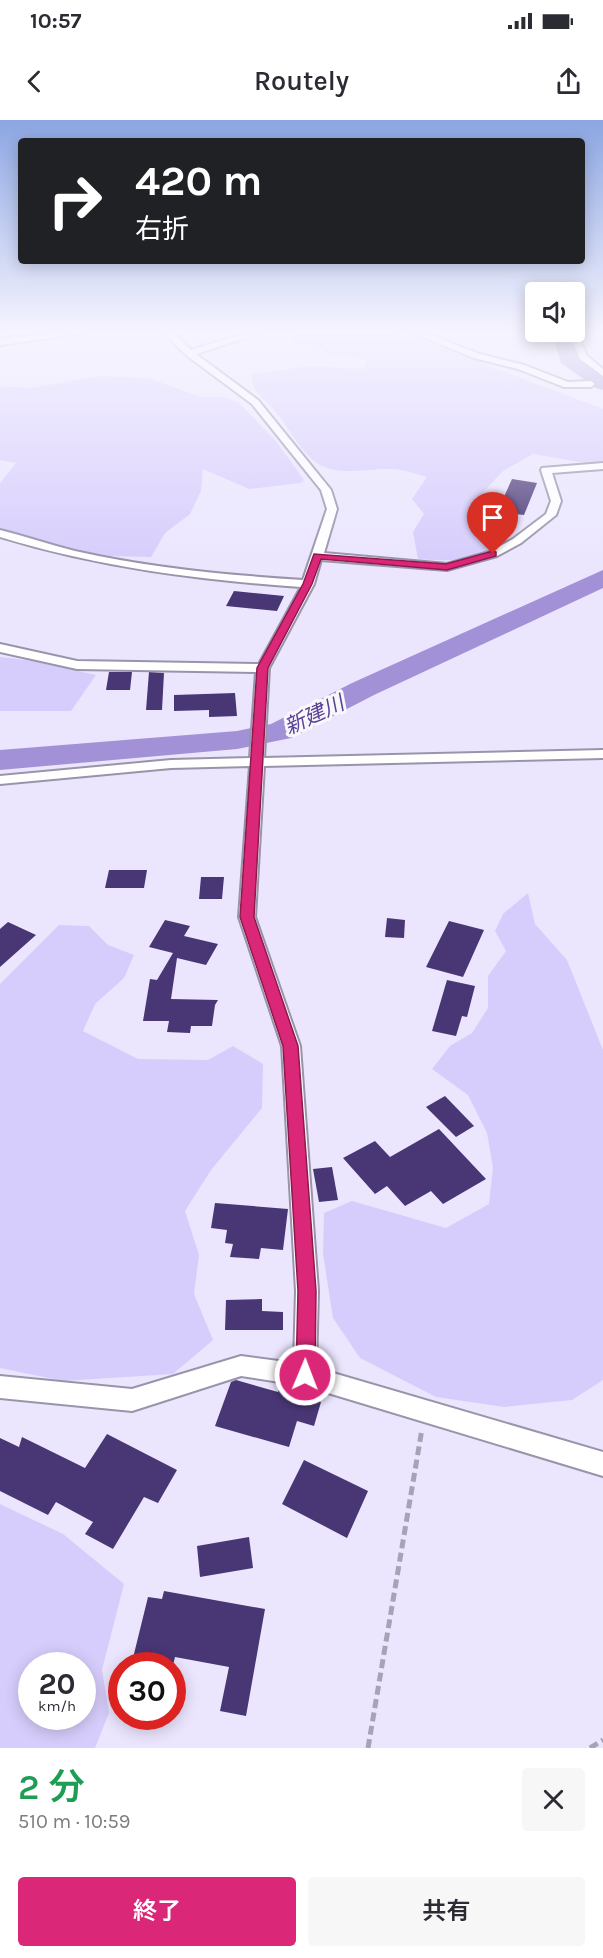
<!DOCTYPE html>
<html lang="ja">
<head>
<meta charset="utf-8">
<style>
  body { margin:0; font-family:Karla,"Noto Sans JP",sans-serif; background:#f7f7f7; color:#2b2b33; height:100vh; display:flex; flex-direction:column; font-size:22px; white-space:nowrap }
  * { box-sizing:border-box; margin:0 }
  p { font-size:20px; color:#7c7c81 }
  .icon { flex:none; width:33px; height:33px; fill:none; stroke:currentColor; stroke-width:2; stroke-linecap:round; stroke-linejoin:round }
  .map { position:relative; height:1628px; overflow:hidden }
  .drawer { display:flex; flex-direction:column; background:#fff; flex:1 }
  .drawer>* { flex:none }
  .hud { position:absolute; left:18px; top:18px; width:567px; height:126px; border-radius:6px; box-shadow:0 3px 15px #0003; background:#202124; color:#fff; overflow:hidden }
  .controls { position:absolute; left:525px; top:162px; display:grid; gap:12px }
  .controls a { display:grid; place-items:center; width:60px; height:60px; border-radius:6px; background:#fff; box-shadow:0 3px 15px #0003; font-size:30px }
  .speed { position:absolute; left:18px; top:1532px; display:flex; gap:12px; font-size:30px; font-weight:700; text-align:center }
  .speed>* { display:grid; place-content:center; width:78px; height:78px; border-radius:50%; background:#fff; box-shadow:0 3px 15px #0003; line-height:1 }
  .speed small { font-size:15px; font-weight:400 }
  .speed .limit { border:9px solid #d22; background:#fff; color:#111 }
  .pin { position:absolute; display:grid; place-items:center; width:51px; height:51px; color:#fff; margin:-62px -26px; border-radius:50% 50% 50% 0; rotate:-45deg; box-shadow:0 0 6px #0007 }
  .pin .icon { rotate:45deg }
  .me { position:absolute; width:66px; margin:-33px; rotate:1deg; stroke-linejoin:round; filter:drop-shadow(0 0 4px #0008) }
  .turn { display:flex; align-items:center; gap:21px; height:126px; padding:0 18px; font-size:27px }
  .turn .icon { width:78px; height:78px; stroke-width:2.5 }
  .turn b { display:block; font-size:42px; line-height:51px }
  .round { display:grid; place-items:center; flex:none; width:63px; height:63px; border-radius:6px; background:#f7f7f7 }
  .head { display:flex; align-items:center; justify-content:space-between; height:102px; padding:0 18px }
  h1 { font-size:36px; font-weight:600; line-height:45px; color:#1e9e55 }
  .action { display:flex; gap:12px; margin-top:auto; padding:12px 18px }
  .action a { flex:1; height:69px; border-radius:6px; background:#db2777; color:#fff; font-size:24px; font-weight:600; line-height:69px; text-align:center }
  .action a+a { background:#f7f7f7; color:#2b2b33 }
  .status { display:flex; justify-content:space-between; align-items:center; height:42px; padding:0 30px; background:#fff; direction:ltr }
  .status svg { height:16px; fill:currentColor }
  header { display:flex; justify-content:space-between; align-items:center; height:78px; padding:0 18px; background:#fff; font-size:27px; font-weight:600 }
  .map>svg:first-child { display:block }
  .green { fill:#d7cdfc; fill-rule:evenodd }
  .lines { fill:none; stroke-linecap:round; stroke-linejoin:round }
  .river { fill:#a391d8; fill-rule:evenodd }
  .building { fill:#493675 }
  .street-casing { stroke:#9994aa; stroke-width:4 }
  .path { stroke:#a7a3b6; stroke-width:5; stroke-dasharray:9 4.5; stroke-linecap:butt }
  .street { fill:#fff; fill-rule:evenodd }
  .route { fill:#db2777; stroke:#8e194d; stroke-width:1.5 }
  .labels { text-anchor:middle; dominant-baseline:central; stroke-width:6; stroke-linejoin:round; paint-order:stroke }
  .water-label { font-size:21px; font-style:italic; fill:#5c4196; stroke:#f8f7fb }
</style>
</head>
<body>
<div class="status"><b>10:57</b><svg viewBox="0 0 49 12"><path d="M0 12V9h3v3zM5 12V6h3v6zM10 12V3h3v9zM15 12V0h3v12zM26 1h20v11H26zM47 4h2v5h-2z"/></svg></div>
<header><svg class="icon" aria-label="back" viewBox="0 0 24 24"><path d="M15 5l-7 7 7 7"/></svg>Routely<svg class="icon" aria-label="share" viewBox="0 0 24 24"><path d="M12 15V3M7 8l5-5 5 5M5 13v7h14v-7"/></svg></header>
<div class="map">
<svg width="603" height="1628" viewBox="0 0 603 1628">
  <rect width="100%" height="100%" fill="#ebe6fe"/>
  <!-- green -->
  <g class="green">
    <path d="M304,213h69l40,4 190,72v55l-6,1 -64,-11 -30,17 -29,31 6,16 26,10c-15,34 -55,34 -88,31l-5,-27 11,-18 -12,-15 15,-22c-11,-3 -24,-8 -36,-8 -20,-1 -49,7 -69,-3 -20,-10 -33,-39 -47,-55 -12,-14 -24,-19 -24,-37l59,-8 54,3 2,-10 -36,-4 -17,-11 -19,1 -3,-8z"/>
    <polygon points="99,256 148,258 201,277 224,277 239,283 276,321 304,360 301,363 249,369 203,349 201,371 190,394 165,413 151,437 108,436 51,424 0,409 0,363 16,343 0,340 0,266 31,268"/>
    <polygon points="0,537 34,541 96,555 71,591 0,591"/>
    <polygon points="528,773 535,804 567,840 603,930 603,1260 572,1280 504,1287 436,1277 360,1238 333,1198 323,1134 324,1093 352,1081 446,1108 489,1084 493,1048 487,1013 468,975 432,949 450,926 472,913 488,888 488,856 506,831 495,811 503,794"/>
    <polygon points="59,805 89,806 108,825 134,835 124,858 95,884 83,911 138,939 208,940 233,926 263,944 262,988 211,1050 185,1091 199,1135 194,1174 213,1220 173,1254 63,1261 0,1248 0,864"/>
    <path d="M0,1384l63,30 61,50 -22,86 7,43 -14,35h-95zM32,1545h50v51h-50z"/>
  </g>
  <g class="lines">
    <!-- river -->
    <g class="river">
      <polygon points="552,213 570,213 577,236 603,255 603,270 596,268 561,243"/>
      <polygon points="603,450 603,468 374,575 291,618 237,629 0,650 0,630 237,611 271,604 352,563"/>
    </g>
  </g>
  <!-- building -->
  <g class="building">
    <polygon points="512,359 537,363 524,395 497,392"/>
    <polygon points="234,471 284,476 277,491 226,486"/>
    <polygon points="109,552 132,552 130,570 106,570"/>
    <polygon points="149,552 164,553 162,590 146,590"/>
    <polygon points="235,573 237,596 209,597 209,590 174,591 174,575"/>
    <polygon points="109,750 147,750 144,768 105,768"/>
    <polygon points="201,757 224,757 222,779 199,779"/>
    <polygon points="387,798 405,800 404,818 385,817"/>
    <polygon points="165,800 190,806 184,816 218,824 206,845 177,838 171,879 218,880 215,885 212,906 191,906 190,913 167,912 169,901 143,901 150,859 157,860 173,833 149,827"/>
    <polygon points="449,801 484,810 463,857 426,847"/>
    <polygon points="8,802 36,815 0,847 0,809"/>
    <polygon points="447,860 475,866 467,897 462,896 456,916 432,911"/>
    <polygon points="445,976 474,1006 456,1017 426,987"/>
    <polygon points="439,1009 486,1059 443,1084 431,1071 405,1086 387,1066 375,1074 343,1038 375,1021 390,1037"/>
    <polygon points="332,1047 338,1080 319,1082 313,1049"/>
    <polygon points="215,1083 288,1089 283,1130 261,1128 259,1139 230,1137 233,1124 225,1123 227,1110 211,1108"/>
    <polygon points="262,1179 262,1191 283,1192 283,1210 225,1210 226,1180"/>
    <polygon points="236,1260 278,1272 281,1264 312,1270 309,1279 321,1282 314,1306 297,1301 289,1327 215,1306 231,1262"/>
    <polygon points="107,1314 177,1350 158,1383 144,1377 113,1429 85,1414 93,1402 56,1382 48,1395 0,1371 0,1318 19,1327 22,1317 85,1348"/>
    <polygon points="304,1340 368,1371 347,1418 282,1384"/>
    <polygon points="249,1417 253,1448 200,1457 197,1426"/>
    <polygon points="164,1471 265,1489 246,1596 220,1591 229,1547 175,1537 173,1545 146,1545 132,1542 148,1477 162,1479"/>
  </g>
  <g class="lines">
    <!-- street casing -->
    <g class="street-casing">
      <g id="street">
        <polygon points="57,213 86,213 0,225 0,219"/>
        <path d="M164,213h9l18,17 56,-17h14l-65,21 62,46 73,90 6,19 -13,44 123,11 42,-12 24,-13 33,-25 5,-13 -10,-31 1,-2 61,-5v6l-51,4 9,28 -5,14 -35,28 -24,13 -50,14 -126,-10 -7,24 -45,84 -5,90 339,-8v8l-339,8 -9,151 45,129 18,245 -2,77 287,84v24l-298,-90 -64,-10 -109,35 -132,-13v-22l132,13 109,-33 53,7 2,-72 -14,-245 -43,-129 11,-151 -79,2 -171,16v-8l171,-16 79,-2 6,-86 -179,-3 -77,-17v-8l77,17 182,3 42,-77c-103,-7 -203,-20 -301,-50v-7c25,6 50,15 75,21 75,17 152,24 228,29l24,-71 -6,-19 -69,-86 -66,-49z"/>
        <polygon points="413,213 425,213 480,234 524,245 568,262 591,261 595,264 591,267 564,267 518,249 474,238"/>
        <polygon points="569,213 577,213 587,236 603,249 603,256 580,239"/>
      </g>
    </g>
    <!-- path -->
    <g class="path">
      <polyline points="368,1628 422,1309"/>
      <polyline points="590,1628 603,1620"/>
    </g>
    <!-- street -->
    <use href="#street" class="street"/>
  </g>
  <!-- sky -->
  <linearGradient id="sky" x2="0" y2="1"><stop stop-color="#8ca6e2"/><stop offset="0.48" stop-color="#f6f4ff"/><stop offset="1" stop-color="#f6f4ff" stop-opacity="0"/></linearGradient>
  <rect width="603" height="441" fill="url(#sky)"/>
  <!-- route -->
  <polygon class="route" points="493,431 496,432 496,436 447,450 321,439 312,464 268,548 254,797 298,926 316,1171 315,1255 312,1261 305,1264 299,1261 296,1255 298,1171 283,926 240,797 257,548 303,464 314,434 446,444"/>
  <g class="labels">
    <!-- water labels -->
    <g class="water-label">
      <text transform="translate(314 595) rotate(-25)">新建川</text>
    </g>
  </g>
</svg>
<div class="controls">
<a><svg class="icon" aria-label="sound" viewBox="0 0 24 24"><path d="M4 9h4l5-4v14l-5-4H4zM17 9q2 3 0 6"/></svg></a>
</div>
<div class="speed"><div>20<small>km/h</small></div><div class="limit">30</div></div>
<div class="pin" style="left:493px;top:434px;background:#d93025"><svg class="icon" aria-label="arrive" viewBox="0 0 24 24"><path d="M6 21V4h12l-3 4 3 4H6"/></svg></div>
<svg class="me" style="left:305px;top:1255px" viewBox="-20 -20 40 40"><circle r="17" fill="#db2777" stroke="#fff" stroke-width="3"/><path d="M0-11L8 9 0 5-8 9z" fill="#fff"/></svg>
<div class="hud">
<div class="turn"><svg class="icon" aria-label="right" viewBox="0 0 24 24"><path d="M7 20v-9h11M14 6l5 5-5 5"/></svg><div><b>420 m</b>右折</div></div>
</div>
</div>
<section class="drawer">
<div class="head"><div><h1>2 分</h1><p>510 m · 10:59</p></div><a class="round"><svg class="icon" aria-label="close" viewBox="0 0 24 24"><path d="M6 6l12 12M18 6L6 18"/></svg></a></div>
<div class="action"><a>終了</a><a>共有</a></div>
</section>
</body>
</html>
